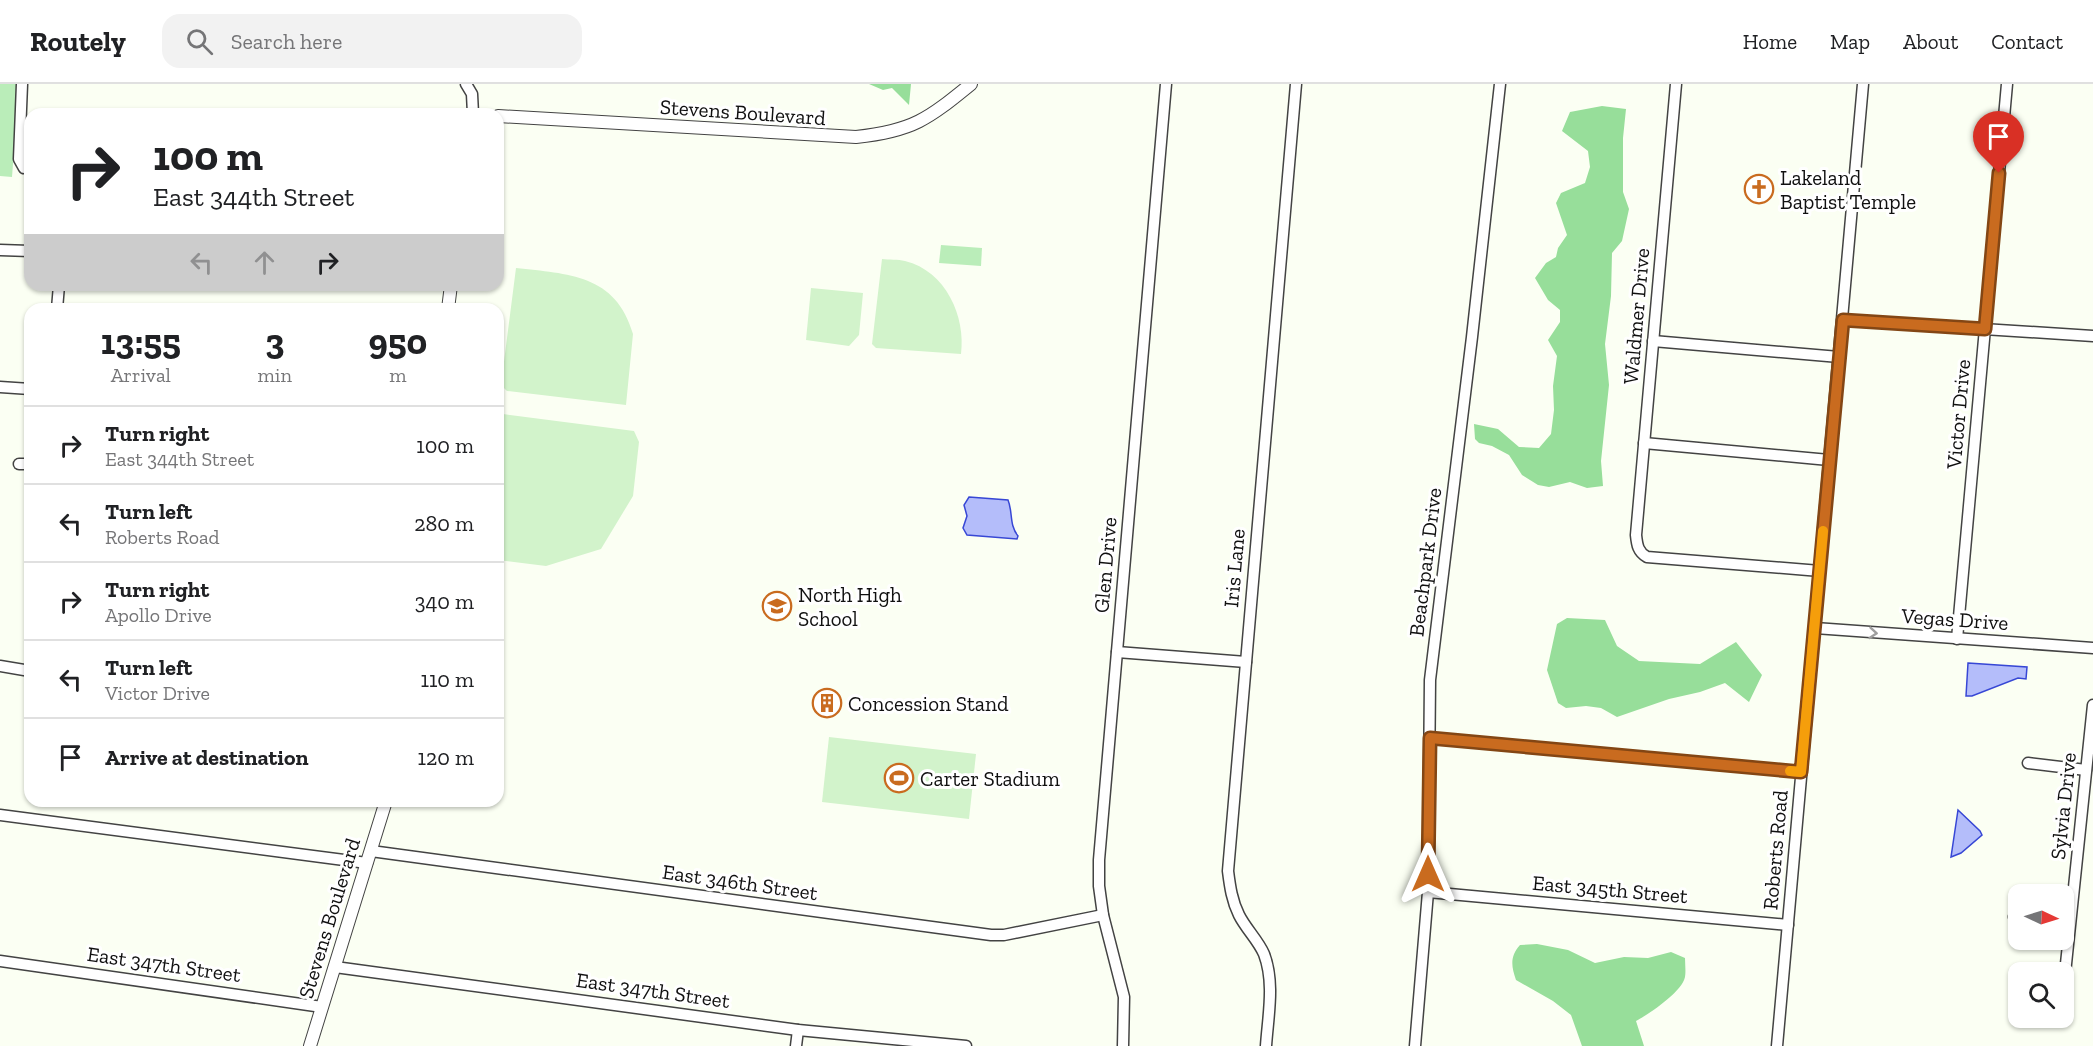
<!DOCTYPE html>
<html lang="en">
<head>
<meta charset="utf-8">
<style>
  body { margin:0; font-family:"Zilla Slab",serif; background:#f2f2f2; color:#202124; height:100vh; display:flex; flex-direction:column; font-size:22px; white-space:nowrap }
  * { box-sizing:border-box; margin:0 }
  p { font-size:20px; color:#757577 }
  .icon { flex:none; width:33px; height:33px; fill:none; stroke:currentColor; stroke-width:2; stroke-linecap:round; stroke-linejoin:round }
  .map { position:relative; flex:1; overflow:hidden }
  .sheet { position:absolute; left:24px; top:219px; width:480px; height:504px; display:flex; flex-direction:column; background:#fff; border-radius:18px; box-shadow:0 2px 4px #0004 }
  .sheet>* { flex:none }
  .banner { position:absolute; left:24px; top:24px; width:480px; height:183px; border-radius:18px; box-shadow:0 2px 4px #0004; background:#fff; color:#202124; overflow:hidden }
  .needle { width:39px; rotate:94deg }
  .buttons { position:absolute; left:2008px; top:800px; display:grid; gap:12px }
  .buttons a { display:grid; place-items:center; width:66px; height:66px; border-radius:12px; background:#fff; box-shadow:0 2px 4px #0004; font-size:30px }
  .pin { position:absolute; display:grid; place-items:center; width:51px; height:51px; color:#fff; margin:-62px -26px; border-radius:50% 50% 50% 0; rotate:-45deg; box-shadow:0 0 6px #0007 }
  .pin .icon { rotate:45deg }
  .me { position:absolute; width:66px; margin:-33px; rotate:0deg; stroke-linejoin:round; filter:drop-shadow(0 0 4px #0008) }
  .turn { display:flex; align-items:center; gap:21px; height:126px; padding:0 30px; font-size:27px }
  .turn .icon { width:78px; height:78px; stroke-width:2.5 }
  .turn b { display:block; font-size:42px; line-height:51px }
  .lanes { display:flex; align-items:center; height:57px; padding:0 30px; background:#0003; justify-content:center; gap:30px; direction:ltr }
  .lanes .off { opacity:.35 }
  .eta { display:flex; justify-content:space-evenly; align-items:center; height:102px; text-align:center }
  .eta b { font-size:36px; font-weight:700; line-height:42px }
  ul { padding:0; list-style:none }
  li { display:flex; align-items:center; gap:18px; height:78px; padding:0 30px; border-top:2px solid #e0e0e0 }
  li div { flex:1 }
  li b { display:block; font-size:22px }
  li em { font-style:normal }
  header { display:flex; align-items:center; gap:36px; box-sizing:border-box; height:84px; padding:0 30px; background:#fff; border-bottom:2px solid #e0e0e0 }
  header strong { font-size:28px }
  nav { display:flex; gap:33px; margin-inline-start:auto; font-size:21px }
  .search { width:420px; height:54px; background:#f2f2f2; display:flex; align-items:center; gap:15px; box-sizing:border-box; padding:0 21px; border-radius:18px; color:#757577; font-size:22px }
  .map>svg:first-child { display:block }
  .green { fill:#baedb9 }
  .forest { fill:#97de9a }
  .pitch { fill:#d2f3cb }
  .water { fill:#b4bdfa; stroke:#3747d5; stroke-width:1.5 }
  .lines { fill:none; stroke-linecap:round; stroke-linejoin:round }
  .minor-casing { stroke:#434343; stroke-width:13 }
  .tertiary-casing { stroke:#434343; stroke-width:14 }
  .minor { stroke:#fff; stroke-width:10 }
  .tertiary { stroke:#fff; stroke-width:12 }
  .oneway { stroke:#9f9f9f }
  .route-casing { stroke:#834614; stroke-width:15 }
  .route { stroke:#c96b1f; stroke-width:10 }
  .slow { stroke:#f59e0b; stroke-width:10 }
  .labels { text-anchor:middle; dominant-baseline:central; stroke-width:6; stroke-linejoin:round; paint-order:stroke }
  .street-label { font-size:21px; fill:#101010; stroke:#fff }
  .poi-label { font-size:21px; fill:#101010; stroke:#fff; text-anchor:start }
</style>
</head>
<body>
<header>
<strong>Routely</strong>
<div class="search"><svg class="icon" aria-label="search" viewBox="0 0 24 24"><circle cx="10" cy="10" r="6"/><path d="M15 15l6 6"/></svg>Search here</div>
<nav><a>Home</a><a>Map</a><a>About</a><a>Contact</a></nav>
</header>
<div class="map">
<svg width="2093" height="962" viewBox="0 0 2093 962">
  <rect width="100%" height="100%" fill="#fbfff3"/>
  <!-- green -->
  <g class="green">
    <polygon points="0,0 19,0 12,93 0,92"/>
    <polygon points="941,161 982,164 981,182 939,179"/>
  </g>
  <!-- forest -->
  <g class="forest">
    <polygon points="869,0 911,0 909,21 892,4 883,6"/>
    <polygon points="1602,22 1626,25 1623,54 1623,108 1629,125 1622,157 1612,169 1611,212 1605,260 1609,301 1601,377 1603,402 1587,404 1570,398 1549,403 1538,401 1522,391 1509,371 1492,362 1479,359 1475,355 1474,340 1498,345 1519,363 1539,364 1551,350 1554,326 1553,302 1557,272 1548,256 1560,238 1560,226 1548,216 1535,194 1546,179 1556,173 1558,164 1567,151 1556,119 1561,109 1585,99 1590,83 1588,67 1562,47 1570,28"/>
    <polygon points="1567,534 1605,536 1617,562 1639,577 1700,580 1736,558 1762,591 1749,618 1725,599 1700,608 1669,615 1617,633 1601,624 1586,622 1566,624 1558,619 1547,586 1557,540"/>
    <path d="M1537,860l31,6 27,13 29,-6 24,1 23,-6 14,6c0,6 1,13 0,19 -3,15 -36,37 -49,44l8,25h-62l-11,-31 -18,-14 -37,-21c-5,-14 -6,-24 4,-35z"/>
  </g>
  <!-- pitch -->
  <g class="pitch">
    <path d="M882,175c7,1 16,0 23,2 41,10 61,56 56,93l-85,-6 -4,-4z"/>
    <path d="M516,184c52,6 100,6 117,66l-7,71 -119,-14 -6,-6z"/>
    <polygon points="811,204 863,209 859,251 849,262 806,256"/>
    <polygon points="503,330 634,347 639,358 633,412 601,465 546,482 498,476 498,336"/>
    <polygon points="829,653 976,670 969,735 822,718"/>
  </g>
  <!-- water -->
  <g class="water">
    <path d="M969,413l39,3c5,12 1,25 10,36l-1,3 -50,-4 -4,-7 4,-12 -3,-11z"/>
    <polygon points="1968,579 2027,583 2026,595 2018,594 1972,612 1966,612"/>
    <polygon points="1958,726 1980,747 1982,751 1961,769 1951,773"/>
  </g>
  <g class="lines">
    <!-- minor casing -->
    <g class="minor-casing">
      <g id="minor">
        <polyline points="22,0 19,75 24,84 30,84"/>
        <polyline points="466,0 472,10 473,30"/>
        <path d="M1676,0l-40,451c1,10 2,17 11,22l173,14"/>
        <polyline points="0,166 30,167"/>
        <polyline points="57,225 59,201"/>
        <polyline points="1843,236 2093,252"/>
        <polyline points="1653,257 1839,273"/>
        <polyline points="0,303 30,305"/>
        <polyline points="1644,359 1829,376"/>
        <polyline points="19,380 30,380"/>
        <polyline points="1815,544 2093,564"/>
        <polyline points="1957,555 2007,0"/>
        <polyline points="1117,568 1246,578"/>
        <polyline points="0,582 30,587"/>
        <polyline points="1430,654 1801,688"/>
        <polyline points="2028,679 2086,686"/>
        <polyline points="0,731 367,779"/>
        <polyline points="371,767 991,851 1004,851 1103,831"/>
        <polyline points="1428,808 1788,841"/>
        <polyline points="2014,833 2019,833"/>
        <polyline points="0,877 322,923"/>
        <polyline points="335,883 798,946 966,962"/>
        <polyline points="2064,899 2093,621"/>
        <polyline points="796,962 798,946"/>
        <polyline points="1123,962 1124,913 1103,831 1099,802 1099,776 1166,0"/>
        <path d="M1266,962c2,-30 9,-63 -2,-92 -6,-14 -18,-25 -25,-39 -7,-14 -9,-28 -11,-44l68,-787"/>
        <polyline points="1415,962 1428,808 1430,596 1472,253 1500,0"/>
        <polyline points="1777,962 1863,0"/>
      </g>
    </g>
    <!-- tertiary casing -->
    <g class="tertiary-casing">
      <g id="tertiary">
        <path d="M498,32l358,21c57,-6 72,-18 115,-53"/>
        <polyline points="448,225 451,201"/>
        <polyline points="310,962 386,717"/>
      </g>
    </g>
    <!-- minor -->
    <use href="#minor" class="minor"/>
    <!-- tertiary -->
    <use href="#tertiary" class="tertiary"/>
  </g>
  <!-- one-way arrows -->
  <defs><path id="oneway-chevron" d="M-2-3.5L2.5 0L-2 3.5" fill="none" stroke-width="1.6" stroke-linecap="round" stroke-linejoin="round" transform="scale(1.5)"/></defs>
  <use class="oneway" href="#oneway-chevron" transform="translate(1873 549) rotate(5)"/>
  <g class="lines">
    <!-- route casing -->
    <g class="route-casing">
      <polyline id="route" points="1428,790 1430,654 1801,688 1843,236 1985,245 1999,89"/>
    </g>
    <!-- route -->
    <use href="#route" class="route"/>
    <!-- slow -->
    <polyline class="slow" points="1790,687 1801,688 1823,447"/>
  </g>
  <!-- icons -->
  <defs>
    <g id="church-ring" transform="scale(1.5)"><circle r="9.5" fill="#fff" stroke="#c96b1f" stroke-width="1.5"/><path d="M-1.2-6h2.4v3.5h3.3v2.4h-3.3V6h-2.4V-.1h-3.3v-2.4h3.3Z" fill="#c96b1f"/></g>
    <g id="school-ring" transform="scale(1.5)"><circle r="9.5" fill="#fff" stroke="#c96b1f" stroke-width="1.5"/><path d="M0-5L7-2L0 1L-7-2ZM-4 1L0 2.5L4 1V4Q0 6-4 4Z" fill="#c96b1f"/></g>
    <g id="building-ring" transform="scale(1.5)"><circle r="9.5" fill="#fff" stroke="#c96b1f" stroke-width="1.5"/><path d="M-4-6H4V6H1V3H-1V6H-4ZM-2.5-4.3h1.7v1.8h-1.7ZM.8-4.3h1.7v1.8H.8ZM-2.5-1h1.7V.8h-1.7ZM.8-1h1.7V.8H.8Z" fill="#c96b1f"/></g>
    <g id="stadium-ring" transform="scale(1.5)"><circle r="9.5" fill="#fff" stroke="#c96b1f" stroke-width="1.5"/><path d="M0-5a6.5 5 0 1 0 0 10a6.5 5 0 1 0 0-10ZM-3.5-1.8h7v3.6h-7Z" fill="#c96b1f"/></g>
  </defs>
  <g fill-rule="evenodd">
    <use href="#church-ring" x="1759" y="105"/>
    <use href="#school-ring" x="777" y="522"/>
    <use href="#building-ring" x="827" y="619"/>
    <use href="#stadium-ring" x="899" y="694"/>
  </g>
  <g class="labels">
    <!-- street labels -->
    <g class="street-label">
      <text transform="translate(743 28) rotate(4)">Stevens Boulevard</text>
      <text transform="translate(1636 232) rotate(-85)">Waldmer Drive</text>
      <text transform="translate(1958 330) rotate(-85)">Victor Drive</text>
      <text transform="translate(1425 478) rotate(-83)">Beachpark Drive</text>
      <text transform="translate(1105 481) rotate(-85)">Glen Drive</text>
      <text transform="translate(1234 484) rotate(-85)">Iris Lane</text>
      <text transform="translate(1955 535) rotate(4)">Vegas Drive</text>
      <text transform="translate(2063 722) rotate(-84)">Sylvia Drive</text>
      <text transform="translate(1775 766) rotate(-85)">Roberts Road</text>
      <text transform="translate(740 798) rotate(8)">East 346th Street</text>
      <text transform="translate(1610 805) rotate(5)">East 345th Street</text>
      <text transform="translate(329 834) rotate(-73)">Stevens Boulevard</text>
      <text transform="translate(164 880) rotate(8)">East 347th Street</text>
      <text transform="translate(653 906) rotate(8)">East 347th Street</text>
    </g>
    <!-- poi labels -->
    <g class="poi-label">
      <text x="1780" y="93">Lakeland<tspan x="1780" dy="24">Baptist Temple</tspan></text>
      <text x="798" y="510">North High<tspan x="798" dy="24">School</tspan></text>
      <text x="848" y="619">Concession Stand</text>
      <text x="920" y="694">Carter Stadium</text>
    </g>
  </g>
</svg>
<div class="buttons">
<a><svg class="needle" viewBox="-14 -14 28 28"><path d="M0-13l5 13h-10z" fill="#e53935"/><path d="M0 13l5-13h-10z" fill="#757577"/></svg></a>
<a><svg class="icon" aria-label="search" viewBox="0 0 24 24"><circle cx="10" cy="10" r="6"/><path d="M15 15l6 6"/></svg></a>
</div>
<div class="pin" style="left:1999px;top:89px;background:#d93025"><svg class="icon" aria-label="arrive" viewBox="0 0 24 24"><path d="M6 21V4h12l-3 4 3 4H6"/></svg></div>
<svg class="me" style="left:1428px;top:790px" viewBox="-20 -20 40 40"><path d="M0-17L14 15 0 8-14 15z" fill="#c96b1f" stroke="#fff" stroke-width="4"/></svg>
<div class="banner">
<div class="turn"><svg class="icon" aria-label="right" viewBox="0 0 24 24"><path d="M7 20v-9h11M14 6l5 5-5 5"/></svg><div><b>100 m</b>East 344th Street</div></div>
<div class="lanes"><svg class="icon off" aria-label="left" viewBox="0 0 24 24"><path d="M17 20v-9H6M10 6l-5 5 5 5"/></svg><svg class="icon off" aria-label="ahead" viewBox="0 0 24 24"><path d="M12 20V5M6 11l6-6 6 6"/></svg><svg class="icon" aria-label="right" viewBox="0 0 24 24"><path d="M7 20v-9h11M14 6l5 5-5 5"/></svg></div>
</div>
<section class="sheet">
<div class="eta">
<div><b>13:55</b><p>Arrival</p></div>
<div><b>3</b><p>min</p></div>
<div><b>950</b><p>m</p></div>
</div>
<ul>
<li><svg class="icon" aria-label="right" viewBox="0 0 24 24"><path d="M7 20v-9h11M14 6l5 5-5 5"/></svg><div><b>Turn right</b><p>East 344th Street</p></div><em>100 m</em></li>
<li><svg class="icon" aria-label="left" viewBox="0 0 24 24"><path d="M17 20v-9H6M10 6l-5 5 5 5"/></svg><div><b>Turn left</b><p>Roberts Road</p></div><em>280 m</em></li>
<li><svg class="icon" aria-label="right" viewBox="0 0 24 24"><path d="M7 20v-9h11M14 6l5 5-5 5"/></svg><div><b>Turn right</b><p>Apollo Drive</p></div><em>340 m</em></li>
<li><svg class="icon" aria-label="left" viewBox="0 0 24 24"><path d="M17 20v-9H6M10 6l-5 5 5 5"/></svg><div><b>Turn left</b><p>Victor Drive</p></div><em>110 m</em></li>
<li><svg class="icon" aria-label="arrive" viewBox="0 0 24 24"><path d="M6 21V4h12l-3 4 3 4H6"/></svg><div><b>Arrive at destination</b></div><em>120 m</em></li>
</ul>
</section>
</div>
</body>
</html>
